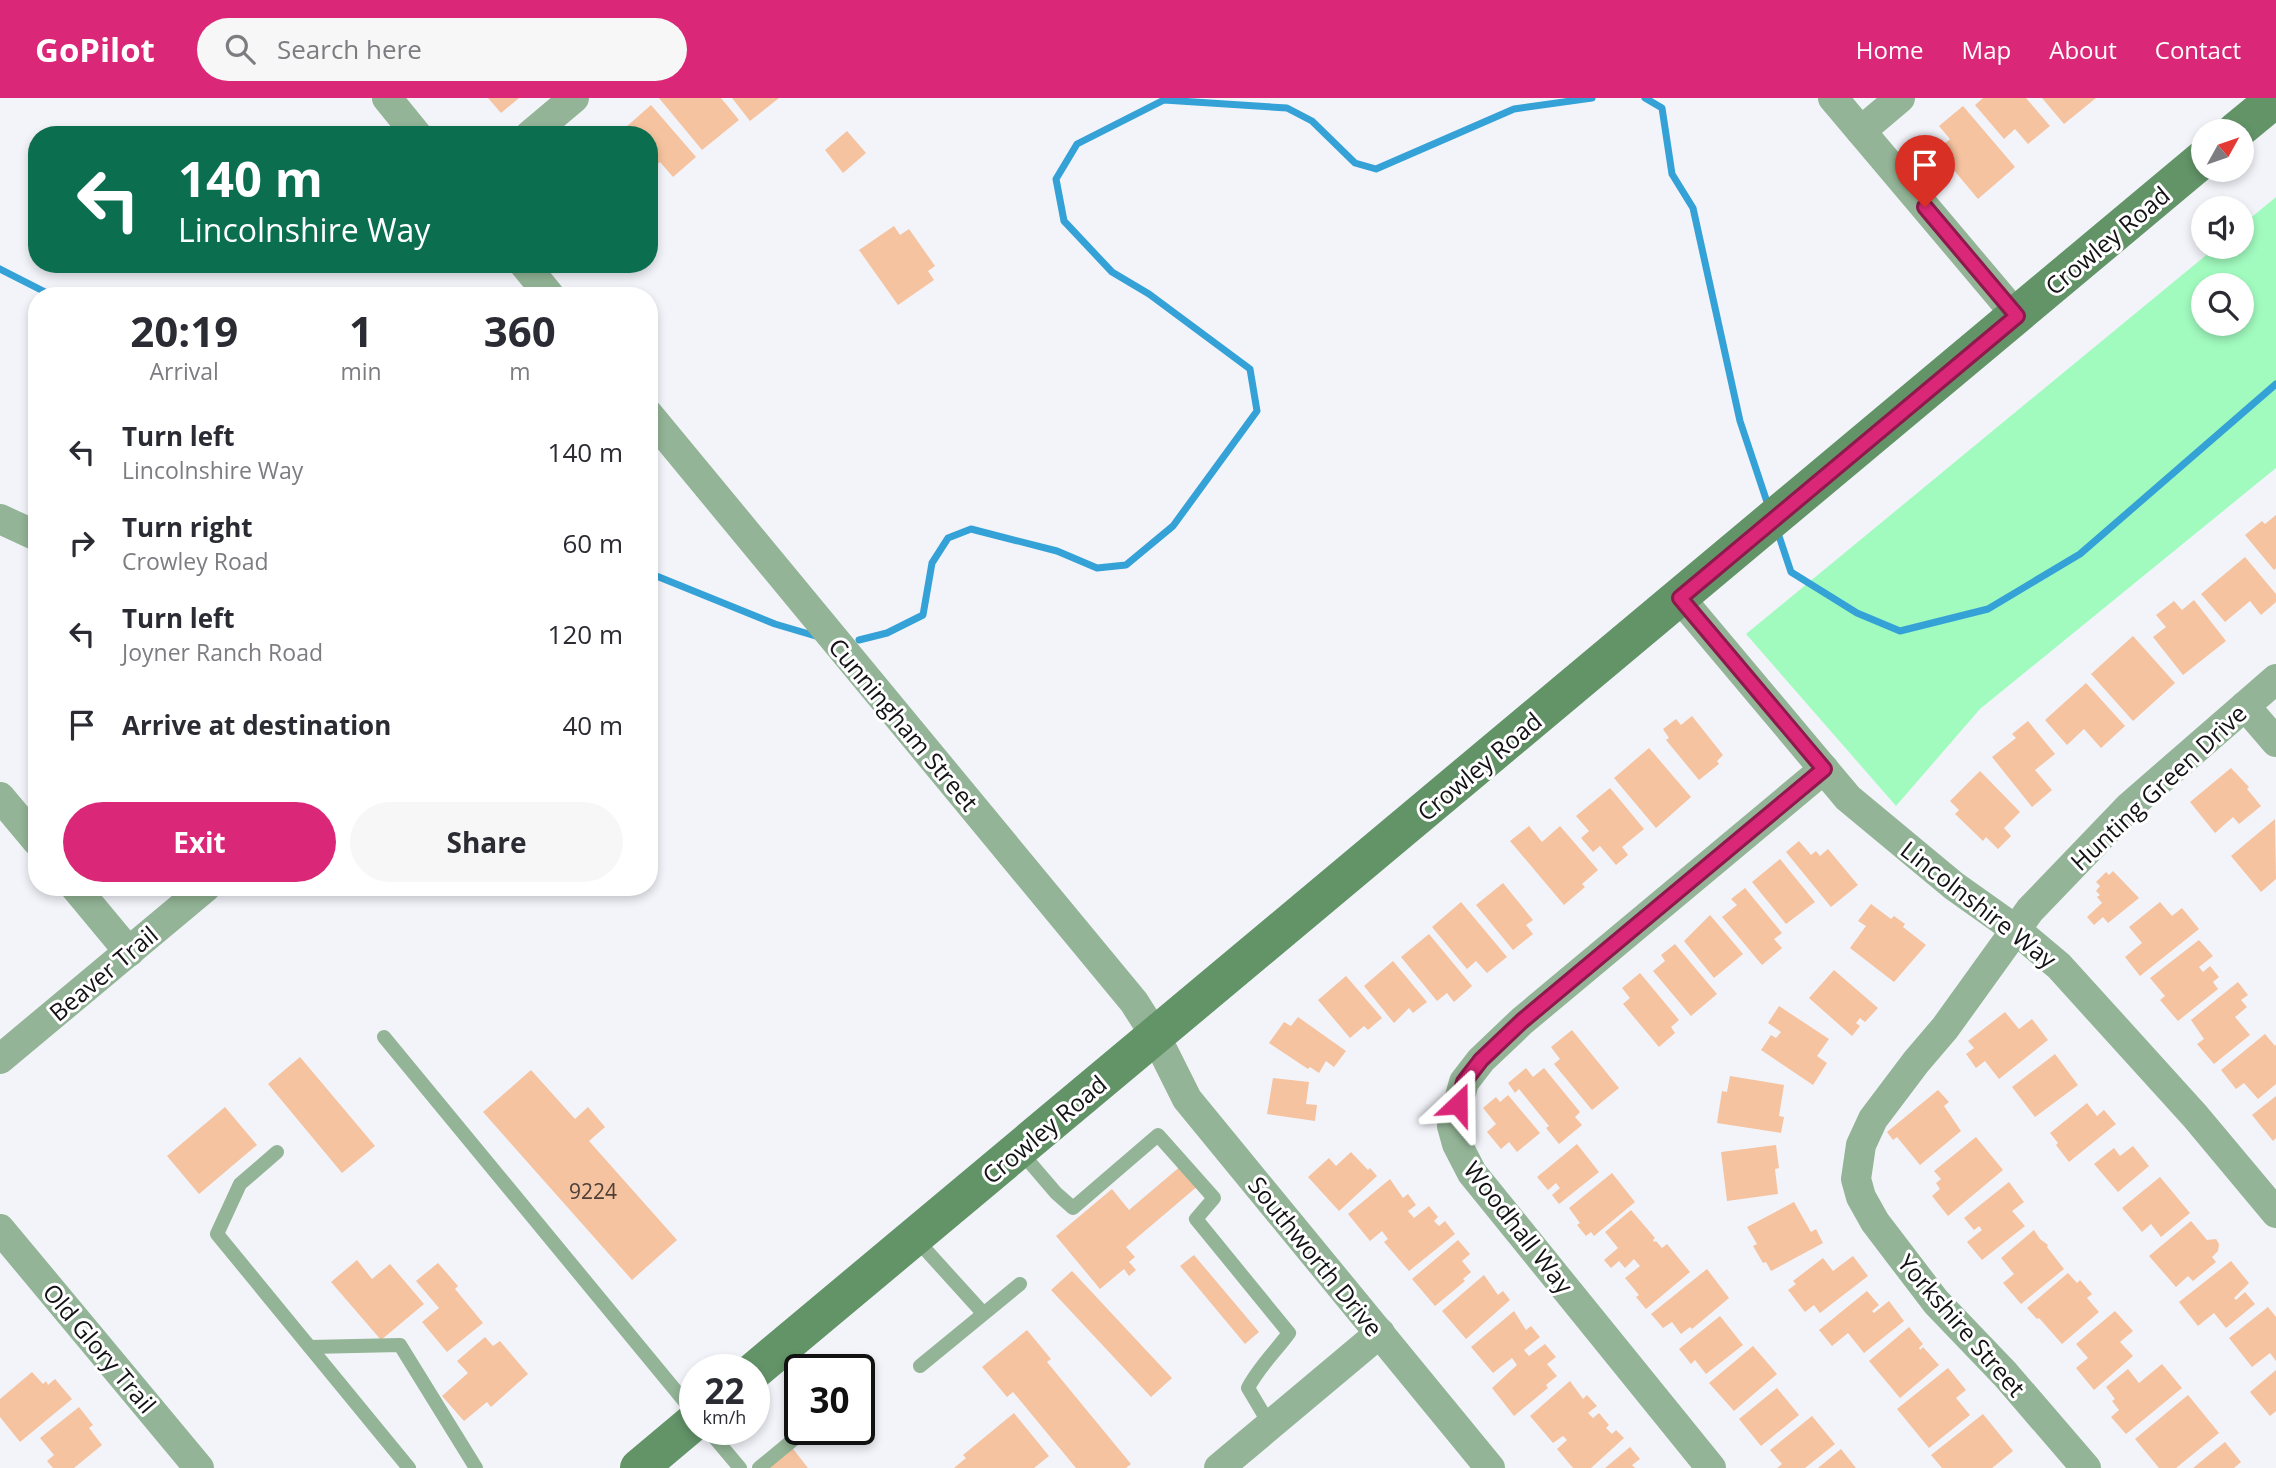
<!DOCTYPE html>
<html lang="en">
<head>
<meta charset="utf-8">
<style>
  body { margin:0; font-family:"Open Sans",sans-serif; background:#f7f7f7; color:#2b2b33; height:100vh; display:flex; flex-direction:column; font-size:26px; white-space:nowrap }
  * { box-sizing:border-box; margin:0 }
  p { font-size:23px; color:#7c7c81 }
  .icon { flex:none; width:38px; height:38px; fill:none; stroke:currentColor; stroke-width:2; stroke-linecap:round; stroke-linejoin:round }
  .map { position:relative; flex:1; overflow:hidden }
  .sheet { position:absolute; left:28px; top:189px; width:630px; height:609px; display:flex; flex-direction:column; background:#fff; border-radius:28px; box-shadow:0 4px 10px #0003 }
  .sheet>* { flex:none }
  .guide { position:absolute; left:28px; top:28px; width:630px; height:147px; border-radius:28px; box-shadow:0 4px 10px #0003; background:#0b6e4f; color:#fff; overflow:hidden }
  .needle { width:46px; rotate:50deg }
  .tools { position:absolute; left:2191px; top:21px; display:grid; gap:14px }
  .tools a { display:grid; place-items:center; width:63px; height:63px; border-radius:50%; background:#fff; box-shadow:0 4px 10px #0003; font-size:35px }
  .speed { position:absolute; left:679px; top:1256px; display:flex; gap:14px; font-size:35px; font-weight:700; text-align:center }
  .speed>* { display:grid; place-content:center; width:91px; height:91px; border-radius:50%; background:#fff; box-shadow:0 4px 10px #0003; line-height:1 }
  .speed small { font-size:18px; font-weight:400 }
  .speed .limit { border:4px solid #111; border-radius:10px; background:#fff; color:#111 }
  .pin { position:absolute; display:grid; place-items:center; width:60px; height:60px; color:#fff; margin:-72px -30px; border-radius:50% 50% 50% 0; rotate:-45deg; box-shadow:0 0 7px #0007 }
  .pin .icon { rotate:45deg }
  .me { position:absolute; width:77px; margin:-38px; rotate:23deg; stroke-linejoin:round; filter:drop-shadow(0 0 5px #0008) }
  .turn { display:flex; align-items:center; gap:24px; height:147px; padding:0 35px; font-size:32px }
  .turn .icon { width:91px; height:91px; stroke-width:2.5 }
  .turn b { display:block; font-size:49px; line-height:60px }
  .eta { display:flex; justify-content:space-evenly; align-items:center; height:119px; text-align:center }
  .eta b { font-size:42px; font-weight:700; line-height:49px }
  .action { display:flex; gap:14px; margin-top:auto; padding:14px 35px }
  .action a { flex:1; height:80px; border-radius:42px; background:#db2777; color:#fff; font-size:28px; font-weight:700; line-height:80px; text-align:center }
  .action a+a { background:#f7f7f7; color:#2b2b33 }
  ul { padding:0; list-style:none }
  li { display:flex; align-items:center; gap:21px; height:91px; padding:0 35px }
  li div { flex:1 }
  li b { display:block; font-size:26px }
  li em { font-style:normal }
  header { display:flex; align-items:center; gap:42px; box-sizing:border-box; height:98px; padding:0 35px; background:#db2777; color:#fff }
  header strong { font-size:33px }
  nav { display:flex; gap:38px; margin-inline-start:auto; font-size:24px }
  .search { width:490px; height:63px; background:#f7f7f7; display:flex; align-items:center; gap:18px; box-sizing:border-box; padding:0 24px; border-radius:38px; color:#7c7c81; font-size:26px }
  .map>svg:first-child { display:block }
  .green { fill:#a1fbbf; fill-rule:evenodd }
  .lines { fill:none; stroke-linecap:round; stroke-linejoin:round }
  .stream { stroke:#34a1d7; stroke-width:7 }
  .building { fill:#f5c39f }
  .lane { stroke:#93b496; stroke-width:14 }
  .street { stroke:#93b496; stroke-width:30 }
  .secondary { stroke:#639468; stroke-width:38 }
  .route-casing { stroke:#8e194d; stroke-width:18 }
  .route { stroke:#db2777; stroke-width:12 }
  .labels { text-anchor:middle; dominant-baseline:central; stroke-width:6; stroke-linejoin:round; paint-order:stroke }
  .number-label { font-size:21px; fill:#4c3f38 }
  .street-label { font-size:24px; fill:#131315; stroke:#fff }
</style>
</head>
<body>
<header>
<strong>GoPilot</strong>
<div class="search"><svg class="icon" aria-label="search" viewBox="0 0 24 24"><circle cx="10" cy="10" r="6"/><path d="M15 15l6 6"/></svg>Search here</div>
<nav><a>Home</a><a>Map</a><a>About</a><a>Contact</a></nav>
</header>
<div class="map">
<svg width="2276" height="1370" viewBox="0 0 2276 1370">
  <rect width="100%" height="100%" fill="#f3f4fa"/>
  <!-- green -->
  <path class="green" d="M2276,99v271l-296,241 -84,97 -150,-172 470,-387h26v-22zM2203,187h39v39h-39z"/>
  <g class="lines">
    <!-- stream -->
    <g class="stream">
      <polyline points="1645,0 1662,10 1672,76 1693,110 1740,323 1768,407"/>
      <polyline points="0,171 53,198"/>
      <polyline points="1777,432 1791,474 1857,515 1900,533 1988,511 2080,456 2276,286"/>
      <polyline points="649,475 775,526 819,539"/>
      <polyline points="859,542 887,535 923,517 932,465 948,440 971,431 1057,453 1097,470 1126,467 1173,428 1257,313 1250,271 1149,196 1112,174 1064,123 1056,81 1077,46 1164,2 1287,10 1312,23 1355,65 1376,71 1514,11 1592,0"/>
    </g>
  </g>
  <!-- building -->
  <g class="building">
    <polygon points="488,0 519,0 501,15"/>
    <polygon points="659,0 721,0 739,22 702,52"/>
    <polygon points="732,0 779,0 750,23"/>
    <polygon points="1983,0 2026,0 2050,28 2028,46 2015,31 2004,41 1975,7"/>
    <polygon points="2042,0 2096,0 2064,26"/>
    <polygon points="651,7 696,59 673,79 660,64 649,73 649,37 617,37"/>
    <polygon points="1963,8 2015,69 1978,101 1937,52 1950,41 1939,28"/>
    <polygon points="847,33 866,55 843,75 825,52"/>
    <polygon points="894,128 900,137 909,131 935,168 928,173 934,182 898,207 859,152"/>
    <polygon points="2276,417 2276,470 2274,472 2245,437 2262,423 2265,426"/>
    <polygon points="2245,459 2276,496 2276,504 2261,517 2250,503 2225,524 2201,496"/>
    <polygon points="2194,502 2226,543 2183,577 2153,539 2166,529 2156,517 2174,503 2182,512"/>
    <polygon points="2133,538 2175,585 2133,623 2091,576"/>
    <polygon points="2086,585 2125,628 2101,650 2084,631 2067,647 2045,622"/>
    <polygon points="1692,618 1723,657 1717,663 1719,666 1699,682 1666,642 1669,640 1663,631 1676,621 1681,627"/>
    <polygon points="2028,623 2055,656 2035,672 2052,692 2032,709 1992,659 2016,640 2012,636"/>
    <polygon points="1649,650 1691,699 1656,730 1614,680"/>
    <polygon points="2231,670 2249,689 2247,691 2261,708 2239,726 2233,719 2215,735 2190,704"/>
    <polygon points="1980,673 2020,714 2004,730 2011,738 1998,751 1986,739 1983,743 1955,716 1959,712 1950,703"/>
    <polygon points="1610,690 1644,731 1622,749 1628,757 1616,767 1600,748 1593,754 1581,740 1589,733 1576,718"/>
    <polygon points="2275,721 2276,781 2261,794 2231,758"/>
    <polygon points="1529,728 1542,744 1560,728 1598,772 1582,786 1585,789 1564,807 1510,743"/>
    <polygon points="1799,743 1811,757 1816,753 1820,758 1828,751 1858,787 1831,809 1786,754"/>
    <polygon points="1780,761 1815,804 1786,826 1752,784"/>
    <polygon points="2113,773 2139,800 2108,825 2103,819 2094,827 2087,819 2102,805 2097,799 2100,797 2096,793 2100,788 2096,784 2106,774 2109,777"/>
    <polygon points="1503,785 1533,822 1526,827 1533,836 1513,852 1476,807"/>
    <polygon points="1745,790 1782,835 1774,841 1782,850 1762,867 1722,819 1737,807 1731,801"/>
    <polygon points="1461,804 1507,859 1487,875 1476,863 1467,871 1432,829"/>
    <polygon points="2160,804 2172,818 2182,810 2199,831 2140,878 2125,859 2142,845 2129,829"/>
    <polygon points="1871,806 1891,821 1894,818 1905,826 1903,829 1926,847 1894,884 1850,850 1866,828 1858,823"/>
    <polygon points="1710,817 1743,856 1714,880 1684,843"/>
    <polygon points="1429,836 1472,888 1454,904 1447,895 1437,903 1401,859"/>
    <polygon points="2199,842 2213,858 2199,869 2203,874 2210,868 2219,879 2213,884 2218,891 2178,923 2160,902 2165,898 2150,880"/>
    <polygon points="1675,846 1717,896 1691,918 1653,873 1665,863 1661,857"/>
    <polygon points="1393,863 1427,904 1413,915 1409,910 1394,925 1364,888"/>
    <polygon points="1834,872 1878,910 1865,924 1860,920 1856,925 1860,928 1852,938 1809,900"/>
    <polygon points="1640,875 1679,922 1671,929 1675,935 1659,949 1623,906 1630,900 1622,890"/>
    <polygon points="1346,878 1382,920 1368,932 1364,928 1350,940 1318,902"/>
    <polygon points="2238,884 2248,897 2241,902 2247,909 2235,919 2250,937 2214,966 2197,946 2204,941 2191,922"/>
    <polygon points="1779,908 1829,941 1817,958 1827,965 1813,987 1761,952 1771,937 1776,940 1781,934 1768,925"/>
    <polygon points="2005,914 2019,931 2032,921 2048,942 1999,981 1985,963 1976,970 1966,956 1974,950 1968,943"/>
    <polygon points="1298,919 1346,953 1334,969 1326,963 1319,975 1310,969 1308,971 1269,945 1284,924 1291,928"/>
    <polygon points="1572,932 1619,990 1592,1012 1554,966 1560,961 1551,949"/>
    <polygon points="2265,936 2275,948 2276,946 2276,986 2258,1001 2244,985 2236,991 2221,972"/>
    <polygon points="2055,956 2078,987 2035,1019 2012,989"/>
    <polygon points="300,959 375,1048 342,1075 268,986"/>
    <polygon points="1526,970 1533,979 1544,970 1580,1014 1575,1019 1582,1027 1559,1046 1546,1030 1549,1028 1519,991 1515,995 1508,985"/>
    <polygon points="531,972 575,1021 588,1009 605,1029 589,1043 677,1142 632,1182 483,1014"/>
    <polygon points="1730,978 1784,987 1779,1018 1784,1019 1781,1035 1717,1025 1722,993 1727,994"/>
    <polygon points="1273,980 1309,984 1306,1006 1317,1007 1315,1023 1267,1016"/>
    <polygon points="1938,992 1949,1004 1944,1008 1961,1033 1920,1067 1897,1039 1893,1042 1887,1034"/>
    <polygon points="1508,997 1540,1035 1517,1054 1509,1044 1501,1051 1487,1034 1496,1026 1483,1010 1496,999 1500,1004"/>
    <polygon points="2276,998 2276,1040 2273,1043 2252,1017"/>
    <polygon points="2087,1005 2097,1018 2104,1012 2116,1026 2069,1064 2056,1047 2058,1045 2050,1035"/>
    <polygon points="225,1009 257,1047 199,1096 167,1058"/>
    <polygon points="1976,1039 2003,1072 1948,1118 1932,1098 1940,1091 1936,1085 1941,1081 1934,1073"/>
    <polygon points="1577,1046 1599,1074 1559,1106 1552,1097 1560,1090 1556,1085 1548,1092 1537,1079"/>
    <polygon points="1776,1047 1779,1070 1775,1071 1778,1096 1727,1103 1721,1054"/>
    <polygon points="2133,1048 2149,1068 2118,1094 2094,1066 2114,1050 2120,1058"/>
    <polygon points="1351,1054 1368,1072 1370,1070 1377,1078 1339,1113 1308,1079 1329,1060 1336,1068"/>
    <polygon points="1182,1067 1199,1087 1126,1149 1135,1159 1129,1164 1136,1172 1129,1178 1124,1171 1100,1191 1056,1138 1112,1091 1129,1112"/>
    <polygon points="1612,1075 1635,1104 1594,1138 1591,1134 1586,1138 1577,1127 1580,1125 1569,1110"/>
    <polygon points="2160,1079 2190,1115 2161,1139 2151,1126 2142,1134 2122,1110"/>
    <polygon points="1390,1081 1403,1100 1408,1096 1416,1107 1408,1113 1414,1120 1429,1108 1438,1119 1434,1123 1439,1128 1445,1123 1455,1136 1409,1173 1384,1144 1388,1141 1382,1133 1370,1143 1348,1116"/>
    <polygon points="2009,1084 2024,1104 2012,1113 2025,1128 1982,1162 1967,1144 1982,1132 1979,1128 1974,1132 1964,1120"/>
    <polygon points="1794,1104 1811,1134 1816,1131 1823,1145 1771,1173 1766,1164 1763,1165 1753,1148 1757,1146 1747,1129"/>
    <polygon points="1631,1112 1655,1140 1653,1142 1654,1144 1656,1143 1662,1150 1667,1146 1690,1174 1646,1211 1636,1199 1639,1197 1625,1180 1640,1168 1634,1161 1625,1170 1619,1163 1611,1170 1604,1162 1618,1150 1605,1134"/>
    <polygon points="2191,1123 2207,1142 2216,1141 2219,1146 2218,1153 2212,1159 2216,1164 2193,1183 2188,1178 2176,1189 2149,1158"/>
    <polygon points="2034,1132 2040,1141 2048,1147 2047,1149 2064,1171 2021,1206 2003,1185 2014,1176 2001,1160"/>
    <polygon points="1458,1142 1470,1156 1462,1163 1471,1174 1463,1181 1465,1183 1435,1208 1412,1181"/>
    <polygon points="1194,1157 1259,1234 1245,1246 1180,1168"/>
    <polygon points="1853,1158 1868,1178 1820,1215 1814,1207 1805,1214 1788,1192 1796,1186 1793,1183 1823,1160 1833,1173"/>
    <polygon points="357,1162 372,1181 390,1166 424,1206 381,1242 331,1184"/>
    <polygon points="2231,1163 2249,1185 2234,1200 2236,1202 2245,1194 2255,1206 2226,1230 2214,1215 2198,1228 2179,1204"/>
    <polygon points="438,1165 458,1188 455,1191 483,1225 447,1254 422,1224 439,1210 416,1183"/>
    <polygon points="1707,1171 1729,1200 1692,1231 1690,1229 1681,1236 1672,1224 1663,1230 1651,1216"/>
    <polygon points="1072,1173 1172,1280 1151,1299 1051,1192"/>
    <polygon points="2068,1175 2077,1185 2080,1182 2092,1196 2087,1200 2099,1214 2062,1246 2039,1220 2037,1221 2027,1210"/>
    <polygon points="1484,1177 1498,1197 1503,1193 1510,1202 1466,1241 1442,1213"/>
    <polygon points="1867,1193 1879,1207 1872,1213 1874,1215 1889,1203 1904,1223 1864,1255 1848,1235 1832,1248 1819,1232"/>
    <polygon points="2268,1209 2276,1219 2276,1263 2270,1255 2252,1269 2229,1240"/>
    <polygon points="1514,1213 1526,1232 1531,1228 1540,1239 1524,1252 1529,1258 1545,1246 1556,1259 1547,1266 1557,1278 1546,1287 1548,1290 1514,1318 1492,1290 1517,1267 1512,1260 1493,1275 1471,1249"/>
    <polygon points="2115,1213 2133,1233 2120,1244 2133,1258 2094,1292 2076,1270 2088,1260 2076,1246"/>
    <polygon points="1720,1218 1743,1247 1706,1276 1695,1262 1691,1266 1679,1251"/>
    <polygon points="1909,1229 1923,1246 1919,1250 1920,1252 1923,1249 1939,1267 1900,1300 1869,1263"/>
    <polygon points="1027,1232 1051,1261 1047,1264 1131,1366 1126,1370 1076,1370 1013,1294 1007,1299 982,1269"/>
    <polygon points="485,1239 493,1248 500,1243 528,1276 491,1309 487,1304 464,1323 442,1298 468,1275 457,1263"/>
    <polygon points="1753,1248 1777,1276 1734,1313 1709,1285"/>
    <polygon points="2162,1266 2182,1290 2126,1336 2111,1319 2119,1312 2112,1303 2115,1301 2106,1289 2128,1271 2139,1285"/>
    <polygon points="1948,1270 1966,1292 1956,1300 1970,1317 1929,1350 1897,1311"/>
    <polygon points="2276,1272 2276,1313 2270,1318 2250,1294"/>
    <polygon points="32,1274 43,1286 46,1283 48,1287 55,1281 72,1301 20,1344 0,1319 0,1301"/>
    <polygon points="1570,1283 1583,1301 1587,1297 1597,1308 1588,1315 1593,1320 1599,1315 1609,1327 1606,1330 1612,1336 1616,1332 1624,1340 1591,1370 1573,1370 1557,1351 1567,1342 1563,1338 1553,1345 1530,1318"/>
    <polygon points="1777,1290 1799,1317 1761,1348 1739,1321"/>
    <polygon points="2188,1297 2219,1335 2176,1370 2159,1370 2135,1341"/>
    <polygon points="79,1309 93,1327 89,1330 102,1347 74,1370 53,1370 47,1363 54,1357 40,1340"/>
    <polygon points="1014,1315 1049,1358 1034,1370 954,1370 966,1360 963,1357"/>
    <polygon points="1983,1316 2013,1353 1992,1370 1942,1370 1931,1357"/>
    <polygon points="1812,1318 1835,1346 1805,1370 1777,1370 1782,1366 1770,1352"/>
    <polygon points="2225,1344 2241,1364 2234,1370 2193,1370"/>
    <polygon points="790,1347 808,1370 762,1370"/>
    <polygon points="1630,1349 1640,1361 1632,1367 1635,1370 1605,1370"/>
    <polygon points="1841,1351 1856,1370 1818,1370"/>
  </g>
  <g class="lines">
    <!-- lane -->
    <g class="lane">
      <polyline points="384,939 695,1316"/>
      <path d="M1020,1053l36,42 17,15 85,-73 56,63 -18,21 93,114c-14,19 -30,34 -41,55l22,37"/>
      <polyline points="277,1054 240,1086 217,1136 409,1370"/>
      <polyline points="915,1140 983,1215"/>
      <polyline points="310,1249 400,1247 476,1370"/>
      <polyline points="780,1253 800,1276"/>
      <polyline points="920,1268 1020,1186"/>
      <polyline points="708,1332 740,1370"/>
      <polyline points="759,1370 805,1332"/>
    </g>
    <!-- street -->
    <g class="street">
      <polyline points="387,0 417,37"/>
      <polyline points="1833,0 2017,218"/>
      <polyline points="1861,33 1900,0"/>
      <polyline points="530,37 574,0"/>
      <polyline points="524,166 550,198"/>
      <polyline points="649,317 1134,904 1155,937 1187,1001 1490,1370"/>
      <polyline points="0,421 37,438"/>
      <polyline points="1680,500 1848,700 1954,788 2016,832 2059,868 2195,1018 2276,1115"/>
      <polyline points="2245,608 2276,644"/>
      <polyline points="0,699 37,743"/>
      <polyline points="75,789 129,854"/>
      <polyline points="0,961 206,789"/>
      <polyline points="0,1131 199,1370"/>
      <polyline points="1219,1370 1380,1235"/>
      <polyline points="1711,1370 1472,1075 1457,1046 1452,1028 1464,984 1481,962 1522,923 1824,671"/>
      <polyline points="2086,1370 2005,1276 1936,1204 1875,1124 1861,1099 1856,1081 1861,1047 1873,1021 1916,964 1945,930 2030,812 2130,708 2276,581"/>
    </g>
    <!-- secondary -->
    <g class="secondary">
      <polyline points="2236,33 2276,0"/>
      <polyline points="754,1273 2203,61"/>
      <polyline points="639,1370 695,1323"/>
    </g>
  </g>
  <g class="lines">
    <!-- route casing -->
    <g class="route-casing">
      <polyline id="route" points="1458,1006 1464,984 1481,962 1522,923 1824,671 1680,500 2017,218 1925,109"/>
    </g>
    <!-- route -->
    <use href="#route" class="route"/>
  </g>
  <g class="labels">
    <!-- number labels -->
    <g class="number-label">
      <text x="593" y="1093">9224</text>
    </g>
    <!-- street labels -->
    <g class="street-label">
      <text transform="translate(2107 142) rotate(-40)">Crowley Road</text>
      <text transform="translate(904 626) rotate(50)">Cunningham Street</text>
      <text transform="translate(1479 668) rotate(-40)">Crowley Road</text>
      <text transform="translate(2158 689) rotate(-43)">Hunting Green Drive</text>
      <text transform="translate(1979 806) rotate(38)">Lincolnshire Way</text>
      <text transform="translate(103 875) rotate(-40)">Beaver Trail</text>
      <text transform="translate(1044 1031) rotate(-40)">Crowley Road</text>
      <text transform="translate(1519 1129) rotate(52)">Woodhall Way</text>
      <text transform="translate(1316 1158) rotate(51)">Southworth Drive</text>
      <text transform="translate(1962 1227) rotate(49)">Yorkshire Street</text>
      <text transform="translate(100 1250) rotate(50)">Old Glory Trail</text>
    </g>
  </g>
</svg>
<div class="tools">
<a><svg class="needle" viewBox="-14 -14 28 28"><path d="M0-13l5 13h-10z" fill="#e53935"/><path d="M0 13l5-13h-10z" fill="#7c7c81"/></svg></a>
<a><svg class="icon" aria-label="sound" viewBox="0 0 24 24"><path d="M4 9h4l5-4v14l-5-4H4zM17 9q2 3 0 6"/></svg></a>
<a><svg class="icon" aria-label="search" viewBox="0 0 24 24"><circle cx="10" cy="10" r="6"/><path d="M15 15l6 6"/></svg></a>
</div>
<div class="speed"><div>22<small>km/h</small></div><div class="limit">30</div></div>
<div class="pin" style="left:1925px;top:109px;background:#d93025"><svg class="icon" aria-label="arrive" viewBox="0 0 24 24"><path d="M6 21V4h12l-3 4 3 4H6"/></svg></div>
<svg class="me" style="left:1458px;top:1006px" viewBox="-20 -20 40 40"><path d="M0-17L14 15 0 8-14 15z" fill="#db2777" stroke="#fff" stroke-width="4"/></svg>
<div class="guide">
<div class="turn"><svg class="icon" aria-label="left" viewBox="0 0 24 24"><path d="M17 20v-9H6M10 6l-5 5 5 5"/></svg><div><b>140 m</b>Lincolnshire Way</div></div>
</div>
<section class="sheet">
<div class="eta">
<div><b>20:19</b><p>Arrival</p></div>
<div><b>1</b><p>min</p></div>
<div><b>360</b><p>m</p></div>
</div>
<ul>
<li><svg class="icon" aria-label="left" viewBox="0 0 24 24"><path d="M17 20v-9H6M10 6l-5 5 5 5"/></svg><div><b>Turn left</b><p>Lincolnshire Way</p></div><em>140 m</em></li>
<li><svg class="icon" aria-label="right" viewBox="0 0 24 24"><path d="M7 20v-9h11M14 6l5 5-5 5"/></svg><div><b>Turn right</b><p>Crowley Road</p></div><em>60 m</em></li>
<li><svg class="icon" aria-label="left" viewBox="0 0 24 24"><path d="M17 20v-9H6M10 6l-5 5 5 5"/></svg><div><b>Turn left</b><p>Joyner Ranch Road</p></div><em>120 m</em></li>
<li><svg class="icon" aria-label="arrive" viewBox="0 0 24 24"><path d="M6 21V4h12l-3 4 3 4H6"/></svg><div><b>Arrive at destination</b></div><em>40 m</em></li>
</ul>
<div class="action"><a>Exit</a><a>Share</a></div>
</section>
</div>
</body>
</html>
